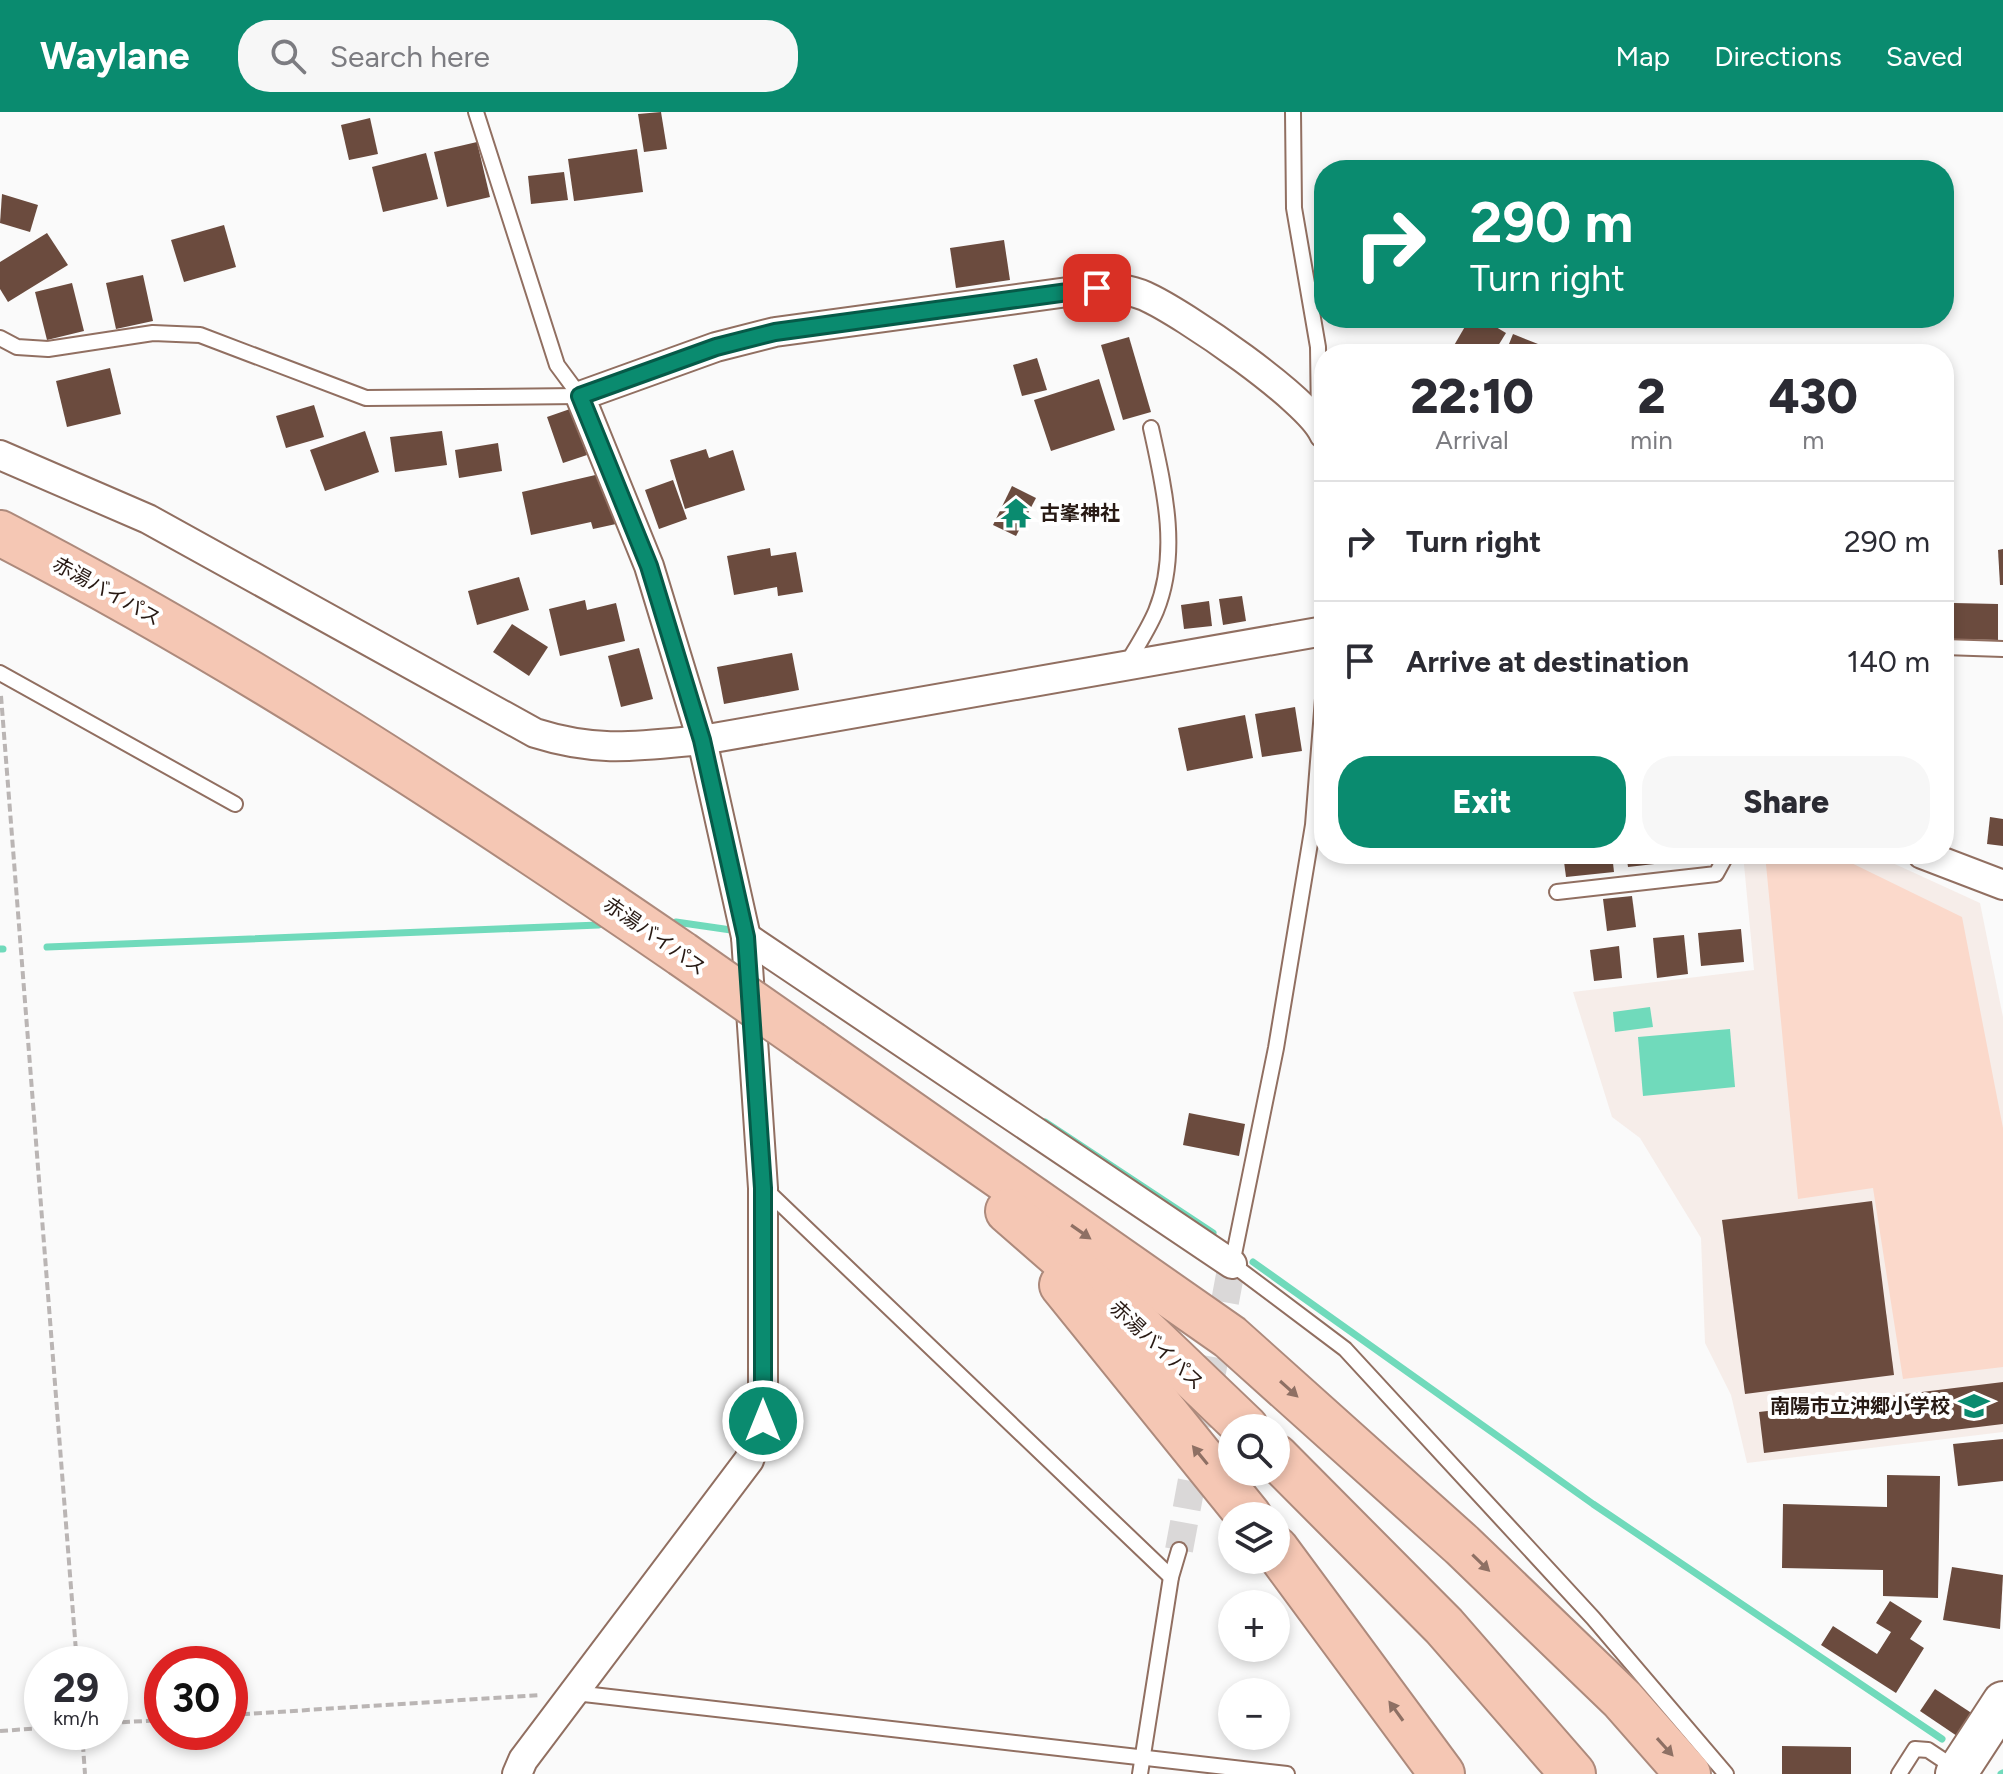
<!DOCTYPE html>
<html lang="en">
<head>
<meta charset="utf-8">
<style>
  body { margin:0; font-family:Figtree,"Noto Sans JP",sans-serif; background:#f7f7f7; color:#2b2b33; height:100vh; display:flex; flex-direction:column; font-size:30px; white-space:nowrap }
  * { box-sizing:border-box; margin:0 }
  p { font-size:26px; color:#7c7c81 }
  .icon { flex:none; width:44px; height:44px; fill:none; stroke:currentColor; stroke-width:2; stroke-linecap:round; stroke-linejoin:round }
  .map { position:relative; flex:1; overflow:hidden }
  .drawer { position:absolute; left:1314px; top:232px; width:640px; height:520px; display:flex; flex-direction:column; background:#fff; border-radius:32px; box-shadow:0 4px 12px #0003 }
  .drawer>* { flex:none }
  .top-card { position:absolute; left:1314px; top:48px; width:640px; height:168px; border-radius:32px; box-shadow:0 4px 12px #0003; background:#0a8b6f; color:#fff; overflow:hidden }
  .fabs { position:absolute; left:1218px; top:1302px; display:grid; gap:16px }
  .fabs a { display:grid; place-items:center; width:72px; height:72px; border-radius:50%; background:#fff; box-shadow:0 4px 12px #0003; font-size:40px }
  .speed { position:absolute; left:24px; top:1534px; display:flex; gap:16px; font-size:40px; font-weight:700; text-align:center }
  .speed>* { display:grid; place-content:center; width:104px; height:104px; border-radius:50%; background:#fff; box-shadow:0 4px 12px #0003; line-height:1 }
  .speed small { font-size:20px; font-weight:400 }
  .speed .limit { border:12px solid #d22; background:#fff; color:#111 }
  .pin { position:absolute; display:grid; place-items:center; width:68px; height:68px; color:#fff; margin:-34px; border-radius:16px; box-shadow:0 4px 12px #0006 }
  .me { position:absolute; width:88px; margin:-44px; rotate:0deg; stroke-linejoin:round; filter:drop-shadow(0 0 6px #0008) }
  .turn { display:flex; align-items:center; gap:28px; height:168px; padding:0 24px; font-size:36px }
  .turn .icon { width:104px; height:104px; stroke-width:2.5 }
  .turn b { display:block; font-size:56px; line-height:68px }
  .eta { display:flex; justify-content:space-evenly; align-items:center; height:136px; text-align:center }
  .eta b { font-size:48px; font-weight:800; line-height:56px }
  .cta { display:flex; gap:16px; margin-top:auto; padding:16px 24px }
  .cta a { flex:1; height:92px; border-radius:32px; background:#0a8b6f; color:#fff; font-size:32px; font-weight:800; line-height:92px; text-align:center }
  .cta a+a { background:#f7f7f7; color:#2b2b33 }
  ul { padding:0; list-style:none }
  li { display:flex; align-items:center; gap:24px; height:120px; padding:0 24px; border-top:2px solid #e1e1e2 }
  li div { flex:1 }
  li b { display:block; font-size:30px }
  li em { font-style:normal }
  header { display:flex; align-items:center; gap:48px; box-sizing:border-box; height:112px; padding:0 40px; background:#0a8b6f; color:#fff }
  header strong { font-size:38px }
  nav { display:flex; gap:44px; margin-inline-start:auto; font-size:28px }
  .search { width:560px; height:72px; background:#f7f7f7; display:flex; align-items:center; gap:20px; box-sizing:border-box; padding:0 28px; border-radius:32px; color:#7c7c81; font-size:30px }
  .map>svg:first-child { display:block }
  .built { fill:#f6ede9 }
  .green { fill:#fbd9cb }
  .water { fill:#70dabb }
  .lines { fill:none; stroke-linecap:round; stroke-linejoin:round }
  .stream { stroke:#70dabb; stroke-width:7 }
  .building { fill:#6b4b3e }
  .street-tunnel { stroke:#dad8d8; stroke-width:28; stroke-dasharray:28 14; stroke-linecap:butt }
  .lane-casing { stroke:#916f61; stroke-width:18 }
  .street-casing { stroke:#916f61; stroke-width:32 }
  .secondary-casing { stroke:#916f61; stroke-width:44 }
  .highway-casing { stroke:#ad8a7c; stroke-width:48 }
  .path { stroke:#bab5b4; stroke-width:4; stroke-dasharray:8 4; stroke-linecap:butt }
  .lane { stroke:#fff; stroke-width:14 }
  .street { stroke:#fff; stroke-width:28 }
  .secondary { stroke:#fff; stroke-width:40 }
  .highway { stroke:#f5c7b4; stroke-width:44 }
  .highway-bridge-casing { stroke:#ad8a7c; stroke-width:48; stroke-linecap:butt }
  .highway-bridge { stroke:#f5c7b4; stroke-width:44 }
  .oneway { fill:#8e7064 }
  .route-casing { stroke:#065a48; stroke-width:20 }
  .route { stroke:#0a8b6f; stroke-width:14 }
  .labels { text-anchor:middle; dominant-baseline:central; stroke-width:8; stroke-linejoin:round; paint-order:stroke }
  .poi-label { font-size:20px; font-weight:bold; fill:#281a14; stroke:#fff; text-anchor:start }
  .street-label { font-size:20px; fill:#281a14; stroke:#fff }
</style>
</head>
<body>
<header>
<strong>Waylane</strong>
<div class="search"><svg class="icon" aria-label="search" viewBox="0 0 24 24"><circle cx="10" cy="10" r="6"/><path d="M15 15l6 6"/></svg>Search here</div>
<nav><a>Map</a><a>Directions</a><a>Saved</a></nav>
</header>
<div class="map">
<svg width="2003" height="1662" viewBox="0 0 2003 1662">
  <rect width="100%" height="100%" fill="#fafafa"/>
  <!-- built -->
  <polygon class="built" points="1743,742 1873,742 1980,791 2003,905 2003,1320 1747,1351 1731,1283 1705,1231 1701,1126 1640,1026 1612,1005 1573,880 1754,858"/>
  <!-- green -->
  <polygon class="green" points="1765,742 1833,742 1962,805 2003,1016 2003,1255 1903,1267 1873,1076 1798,1087"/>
  <!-- water -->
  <g class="water">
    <polygon points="1650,895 1653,915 1615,920 1613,900"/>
    <polygon points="1730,917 1735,975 1643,984 1638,925"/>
  </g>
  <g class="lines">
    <!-- stream -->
    <g class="stream">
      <polyline points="676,810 731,818"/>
      <polyline points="47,835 599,813"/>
      <polyline points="0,837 3,837"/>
      <polyline points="1045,1010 1213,1121"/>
      <polyline points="1253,1150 1593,1392 1942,1627"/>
      <polyline points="2001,1662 2003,1661"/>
    </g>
  </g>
  <!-- building -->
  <g class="building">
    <polygon points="661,0 667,37 644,40 638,2"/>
    <polygon points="370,6 378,42 349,48 341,13"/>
    <polygon points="477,30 490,85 447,95 434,40"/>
    <polygon points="637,37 643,80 574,89 568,47"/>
    <polygon points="426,41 438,87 383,100 372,55"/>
    <polygon points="564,60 568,88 531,92 528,64"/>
    <polygon points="2,82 38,93 30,120 0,111"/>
    <polygon points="224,113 236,155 184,170 171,128"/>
    <polygon points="47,121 68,153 8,190 0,177 0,150"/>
    <polygon points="1004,128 1010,168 956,176 950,136"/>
    <polygon points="143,163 153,209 116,217 106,171"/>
    <polygon points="72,171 84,219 47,228 35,180"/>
    <polygon points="1470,206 1481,206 1506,221 1493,242 1449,242"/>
    <polygon points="1513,222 1538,232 1534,242 1505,242"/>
    <polygon points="1129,225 1151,300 1123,308 1101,233"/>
    <polygon points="1037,246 1047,278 1022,284 1013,253"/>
    <polygon points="110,256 121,302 67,315 56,269"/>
    <polygon points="1099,267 1115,318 1051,339 1034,288"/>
    <polygon points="314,293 324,325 286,336 276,304"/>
    <polygon points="570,297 587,343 563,351 547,305"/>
    <polygon points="365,319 379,360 325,379 310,338"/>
    <polygon points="442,319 447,353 395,360 390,325"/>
    <polygon points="498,331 502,359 459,366 455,338"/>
    <polygon points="706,337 709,346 733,338 745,378 685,397 670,348"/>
    <polygon points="604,361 616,412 593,417 591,410 531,423 522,380"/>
    <polygon points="673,368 687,407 659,417 645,378"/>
    <polygon points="1012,374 1036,386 1016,424 993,413"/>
    <polygon points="770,436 771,444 796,440 803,480 778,484 777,475 734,483 727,444"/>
    <polygon points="2003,437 2003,473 2000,473 1998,438"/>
    <polygon points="519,465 529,498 477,513 468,479"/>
    <polygon points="1242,484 1246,509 1223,513 1219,487"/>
    <polygon points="585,488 587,498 616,491 625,529 560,544 549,497"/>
    <polygon points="1209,489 1212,514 1184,517 1181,493"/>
    <polygon points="1954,491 1998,492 1998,528 1953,527"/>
    <polygon points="512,512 548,535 529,564 493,540"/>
    <polygon points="639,536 653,587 621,595 608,544"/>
    <polygon points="792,541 799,578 724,592 717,555"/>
    <polygon points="1295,595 1302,639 1262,645 1255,602"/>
    <polygon points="1245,603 1253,646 1187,659 1178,616"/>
    <polygon points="1990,705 2003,707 2003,734 1987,732"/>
    <polygon points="1563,742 1612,742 1614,760 1566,765"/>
    <polygon points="1626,742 1690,742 1690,748 1628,755"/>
    <polygon points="1632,784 1636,815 1607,819 1603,787"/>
    <polygon points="1741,817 1744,850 1701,854 1698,821"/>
    <polygon points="1684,823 1688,862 1657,866 1653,826"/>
    <polygon points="1619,834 1622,866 1594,869 1590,838"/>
    <polygon points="1189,1001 1245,1012 1239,1044 1183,1033"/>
    <polygon points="1872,1089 1894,1263 1745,1282 1722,1108"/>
    <polygon points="2003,1270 2003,1312 1764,1341 1759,1300"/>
    <polygon points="2003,1327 2003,1369 1958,1374 1953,1332"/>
    <polygon points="1887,1363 1940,1364 1938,1486 1883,1484 1883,1458 1782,1456 1783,1392 1887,1395"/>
    <polygon points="1952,1455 2003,1463 2000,1517 1943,1508"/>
    <polygon points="1890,1489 1922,1509 1910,1527 1924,1536 1896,1581 1821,1533 1833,1514 1877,1542 1891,1520 1876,1511"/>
    <polygon points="1935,1577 1973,1602 1957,1624 1920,1599"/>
    <polygon points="1782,1634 1851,1635 1851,1662 1782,1662"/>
  </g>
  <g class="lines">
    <!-- street-tunnel -->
    <polyline class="street-tunnel" points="1179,1438 1232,1152"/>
    <!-- lane casing -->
    <g class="lane-casing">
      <g id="lane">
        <polyline points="476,0 557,253 580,284"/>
        <polyline points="1293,0 1294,96 1318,235 1319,310"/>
        <polyline points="0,226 17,235 48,237 153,221 200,223 366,286 580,284"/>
        <polyline points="1944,535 2003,537"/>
        <path d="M1126,553c10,-17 22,-35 30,-54 24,-59 8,-124 -5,-183"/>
        <polyline points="0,561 235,692"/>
        <polyline points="1324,574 1313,713 1276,936 1232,1152 1345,1237 1593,1506 1726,1662"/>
        <polyline points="1557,780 1716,762 1727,742"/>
        <polyline points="764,1076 1171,1465"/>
        <polyline points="575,1581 1287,1662"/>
        <polyline points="1140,1662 1171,1465 1179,1438"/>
        <polyline points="1899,1662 1915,1637 1928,1638 1955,1656"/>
      </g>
    </g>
    <!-- street casing -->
    <g class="street-casing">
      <g id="street">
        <path d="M0,343l148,64 387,214c63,20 103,13 167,7l622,-109"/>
        <polyline points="1922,742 2003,773"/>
        <polyline points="746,825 1232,1152"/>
        <path d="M517,1662l6,-14 226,-300 14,-39v-233l-17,-251 -44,-197 -53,-174 -69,-170 136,-49 59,-15 322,-44c18,0 32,1 48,8 38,17 164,103 179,138"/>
      </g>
    </g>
    <!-- secondary casing -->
    <g class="secondary-casing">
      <polyline id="secondary" points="1956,1662 2003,1590"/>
    </g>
    <!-- highway casing -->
    <g class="highway-casing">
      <g id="highway">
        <path d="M0,421c238,123 462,270 682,421"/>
        <polyline points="811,932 1230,1225 1462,1433 1622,1587 1688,1662"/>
        <polyline points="1008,1099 1131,1206 1246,1316"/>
        <polyline points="1062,1173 1249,1404"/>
        <polyline points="1276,1345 1444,1514 1573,1662"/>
        <polyline points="1276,1437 1442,1662"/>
      </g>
    </g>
    <!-- path -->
    <g class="path">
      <polyline points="1,584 77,1552"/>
      <polyline points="230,1603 541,1583"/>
      <polyline points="110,1611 162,1608"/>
      <polyline points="0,1619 42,1616"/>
      <polyline points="82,1620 85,1662"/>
    </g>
    <!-- lane -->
    <use href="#lane" class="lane"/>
    <!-- street -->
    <use href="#street" class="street"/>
    <!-- secondary -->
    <use href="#secondary" class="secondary"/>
    <!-- highway -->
    <use href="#highway" class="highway"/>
    <!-- highway-bridge casing -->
    <g class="highway-bridge-casing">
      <polyline id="highway-bridge" points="682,842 811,932"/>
    </g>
    <!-- highway-bridge -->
    <use href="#highway-bridge" class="highway-bridge"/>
  </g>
  <!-- one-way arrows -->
  <defs><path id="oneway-solid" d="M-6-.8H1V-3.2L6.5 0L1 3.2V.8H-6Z" transform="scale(2)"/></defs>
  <g class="oneway">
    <use href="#oneway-solid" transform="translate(1081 1120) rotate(35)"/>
    <use href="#oneway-solid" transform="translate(1289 1277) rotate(42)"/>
    <use href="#oneway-solid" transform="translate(1200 1343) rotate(-129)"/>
    <use href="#oneway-solid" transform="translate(1481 1451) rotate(44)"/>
    <use href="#oneway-solid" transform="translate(1396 1599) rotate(-126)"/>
    <use href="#oneway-solid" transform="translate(1665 1635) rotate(48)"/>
  </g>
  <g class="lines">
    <!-- route casing -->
    <g class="route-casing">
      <polyline id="route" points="763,1309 763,1076 746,825 702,628 649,454 580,284 716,235 775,220 1097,176"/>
    </g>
    <!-- route -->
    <use href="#route" class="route"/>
  </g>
  <!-- icons -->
  <defs>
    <g id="temple-bare" transform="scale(2.4)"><path d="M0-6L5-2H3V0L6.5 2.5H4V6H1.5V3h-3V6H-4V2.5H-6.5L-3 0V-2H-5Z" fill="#0a8b6f" stroke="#fff" stroke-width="2.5" paint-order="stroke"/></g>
    <g id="school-bare" transform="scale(2.4)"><path d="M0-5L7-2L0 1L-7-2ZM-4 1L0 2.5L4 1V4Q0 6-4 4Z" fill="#0a8b6f" stroke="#fff" stroke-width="2.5" paint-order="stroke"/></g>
  </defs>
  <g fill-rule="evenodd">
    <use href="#temple-bare" x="1016" y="401"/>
    <use href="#school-bare" x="1974" y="1294"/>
  </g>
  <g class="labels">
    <!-- poi labels -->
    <g class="poi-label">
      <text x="1040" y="401">古峯神社</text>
      <text x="1950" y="1294" text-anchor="end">南陽市立沖郷小学校</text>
    </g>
    <!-- street labels -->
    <g class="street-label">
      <text transform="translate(107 479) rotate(29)">赤湯バイパス</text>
      <text transform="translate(655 824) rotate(35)">赤湯バイパス</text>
      <text transform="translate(1157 1233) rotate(43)">赤湯バイパス</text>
    </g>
  </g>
</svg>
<div class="fabs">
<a><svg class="icon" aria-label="search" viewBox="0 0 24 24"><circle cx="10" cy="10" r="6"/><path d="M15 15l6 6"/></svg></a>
<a><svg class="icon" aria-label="layers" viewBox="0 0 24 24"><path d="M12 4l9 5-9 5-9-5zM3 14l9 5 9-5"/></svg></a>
<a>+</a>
<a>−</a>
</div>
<div class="speed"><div>29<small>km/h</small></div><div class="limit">30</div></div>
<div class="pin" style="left:1097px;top:176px;background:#d93025"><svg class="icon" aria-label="arrive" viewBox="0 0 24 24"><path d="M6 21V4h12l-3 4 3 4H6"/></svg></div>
<svg class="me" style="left:763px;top:1309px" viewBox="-20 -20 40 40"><circle r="17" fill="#0a8b6f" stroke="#fff" stroke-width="3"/><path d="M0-11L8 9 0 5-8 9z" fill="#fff"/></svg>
<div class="top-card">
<div class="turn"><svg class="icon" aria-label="right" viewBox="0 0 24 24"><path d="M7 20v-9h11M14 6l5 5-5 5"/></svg><div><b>290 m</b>Turn right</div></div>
</div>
<section class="drawer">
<div class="eta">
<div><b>22:10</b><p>Arrival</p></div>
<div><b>2</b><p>min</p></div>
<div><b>430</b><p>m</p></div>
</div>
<ul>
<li><svg class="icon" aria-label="right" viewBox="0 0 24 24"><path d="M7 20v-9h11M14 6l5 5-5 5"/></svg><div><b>Turn right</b></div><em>290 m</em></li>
<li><svg class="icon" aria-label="arrive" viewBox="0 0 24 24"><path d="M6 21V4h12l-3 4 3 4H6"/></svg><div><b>Arrive at destination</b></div><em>140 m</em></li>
</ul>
<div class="cta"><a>Exit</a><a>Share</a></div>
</section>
</div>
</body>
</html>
